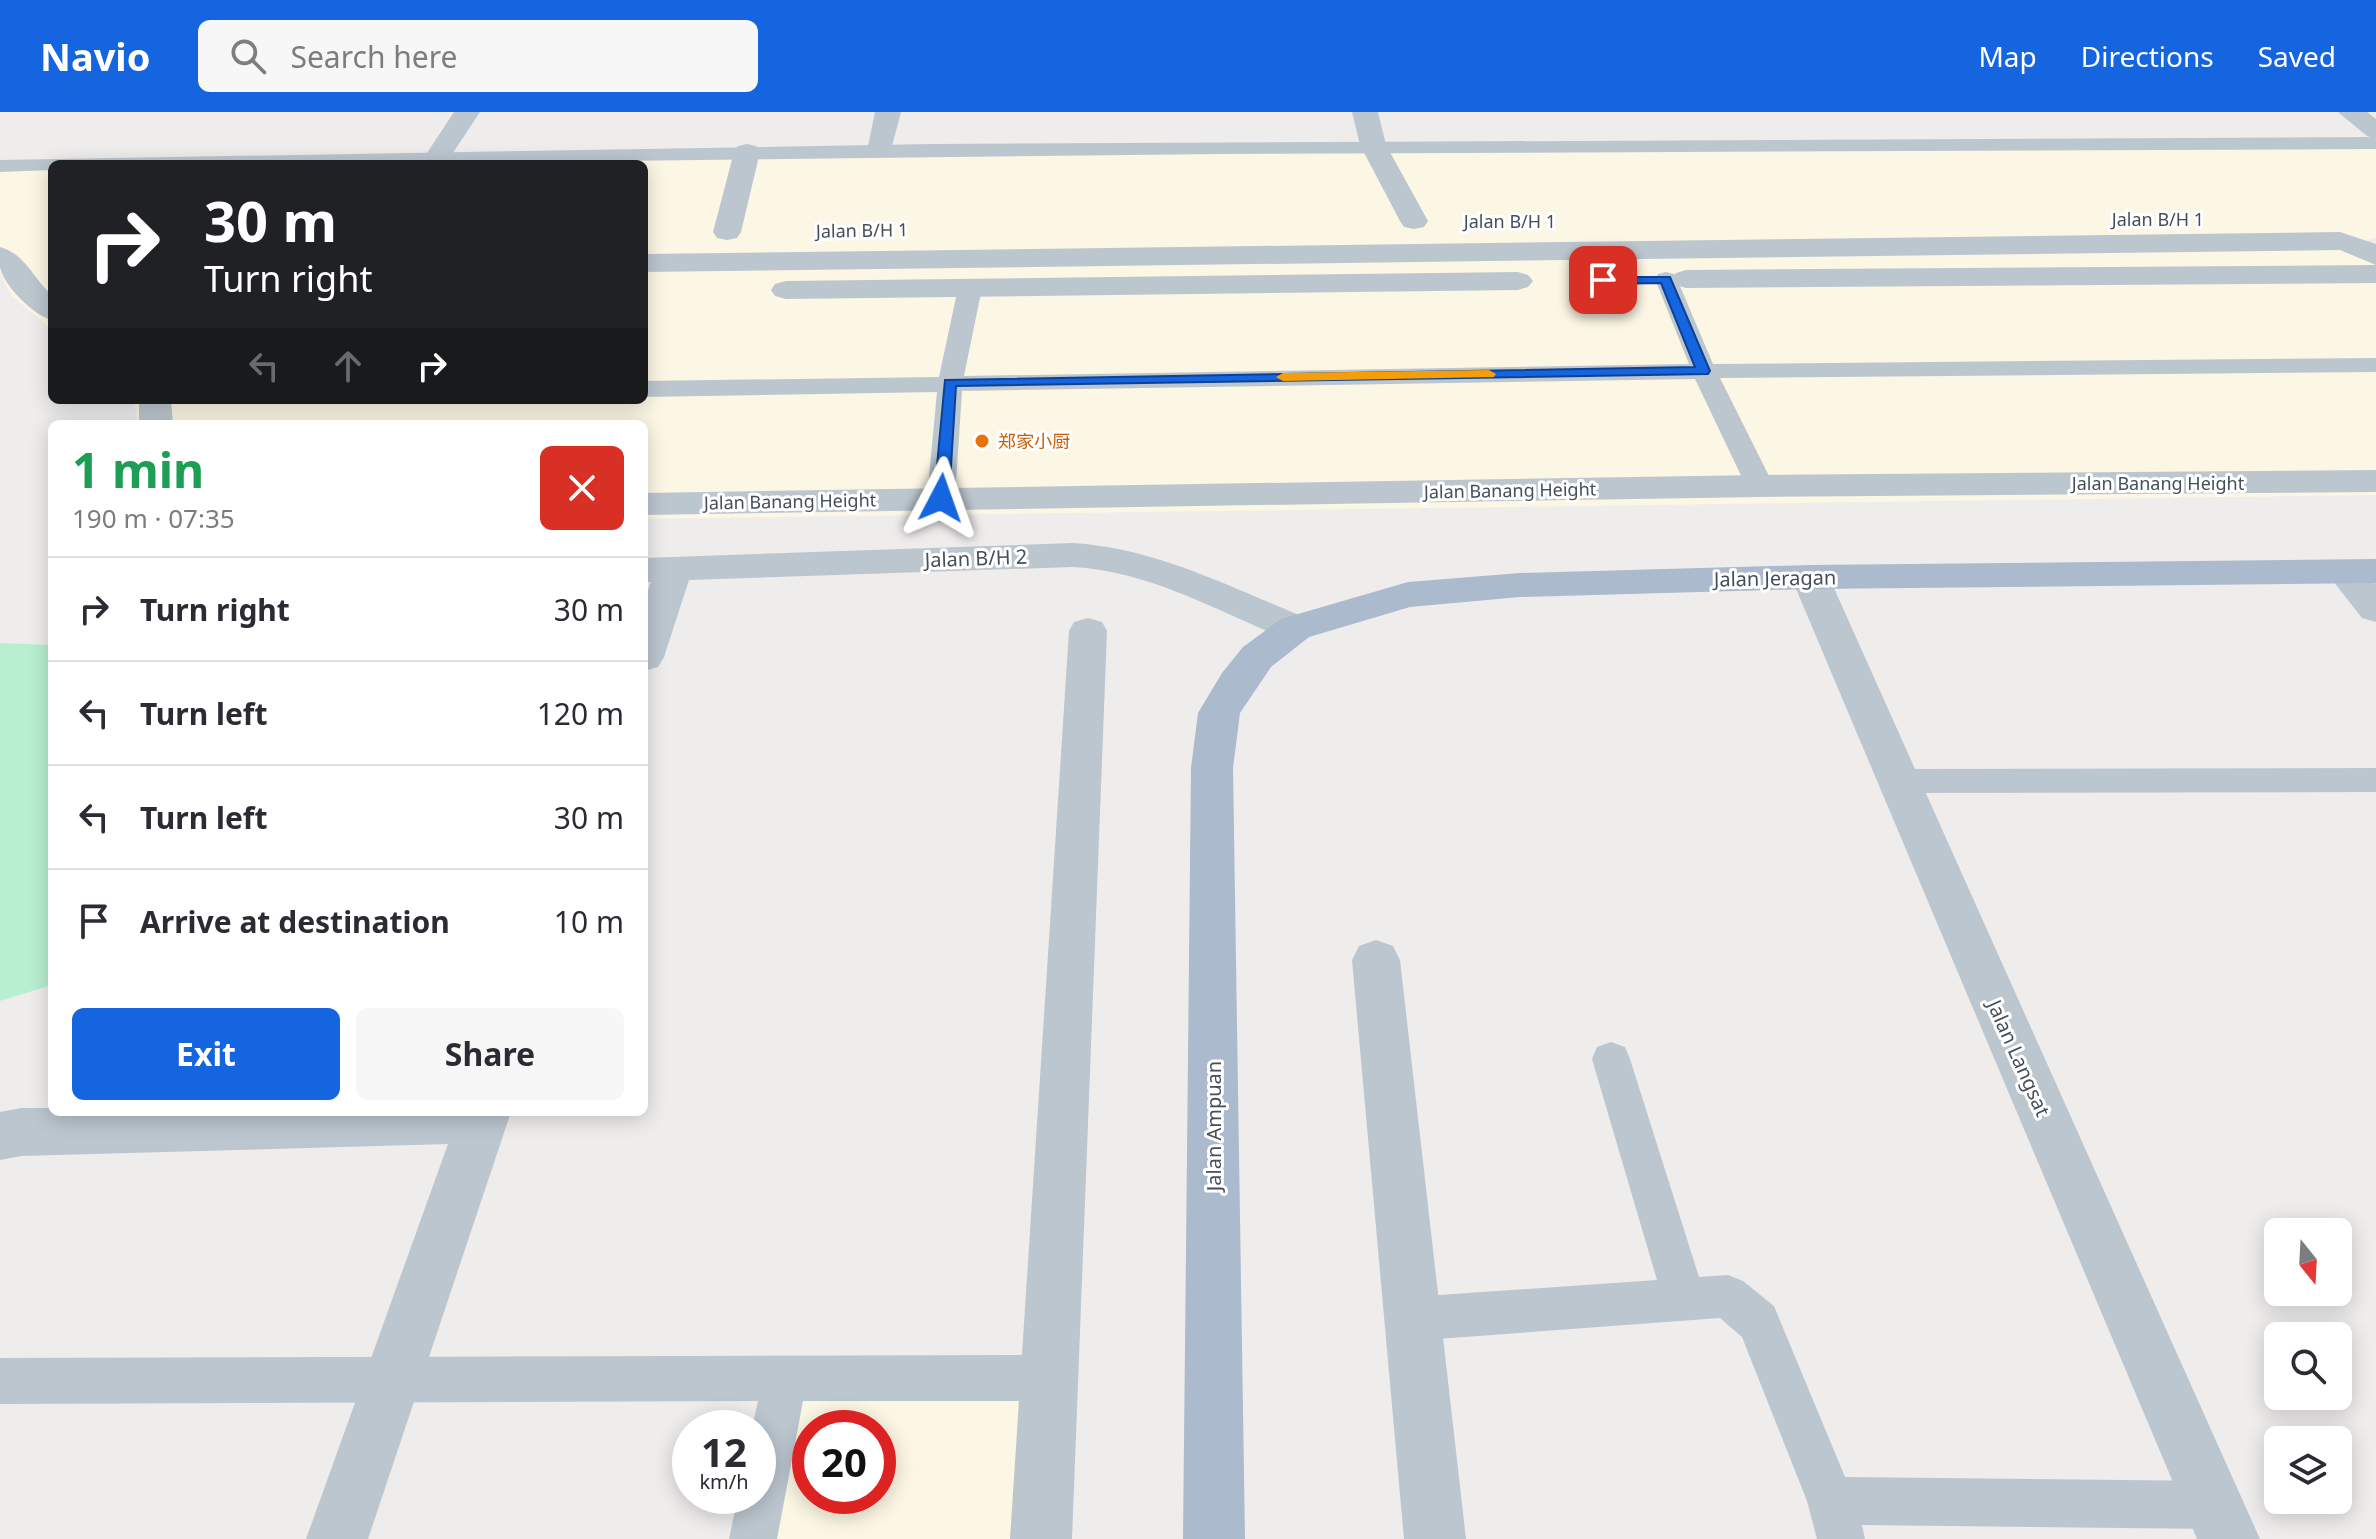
<!DOCTYPE html>
<html lang="en">
<head>
<meta charset="utf-8">
<style>
  body { margin:0; font-family:"Noto Sans","Noto Sans SC",sans-serif; background:#f7f7f7; color:#2b2b33; height:100vh; display:flex; flex-direction:column; font-size:30px; white-space:nowrap }
  * { box-sizing:border-box; margin:0 }
  p { font-size:26px; color:#7c7c81 }
  .icon { flex:none; width:44px; height:44px; fill:none; stroke:currentColor; stroke-width:2; stroke-linecap:round; stroke-linejoin:round }
  .map { position:relative; flex:1; overflow:hidden }
  .sheet { position:absolute; left:48px; top:308px; width:600px; height:696px; display:flex; flex-direction:column; background:#fff; border-radius:12px; box-shadow:0 4px 20px #0003 }
  .sheet>* { flex:none }
  .hud { position:absolute; left:48px; top:48px; width:600px; height:244px; border-radius:12px; box-shadow:0 4px 20px #0003; background:#202124; color:#fff; overflow:hidden }
  .needle { width:52px; rotate:162deg }
  .controls { position:absolute; left:2264px; top:1106px; display:grid; gap:16px }
  .controls a { display:grid; place-items:center; width:88px; height:88px; border-radius:12px; background:#fff; box-shadow:0 4px 20px #0003; font-size:40px }
  .speed { position:absolute; left:672px; top:1298px; display:flex; gap:16px; font-size:40px; font-weight:700; text-align:center }
  .speed>* { display:grid; place-content:center; width:104px; height:104px; border-radius:50%; background:#fff; box-shadow:0 4px 20px #0003; line-height:1 }
  .speed small { font-size:20px; font-weight:400 }
  .speed .limit { border:12px solid #d22; background:#fff; color:#111 }
  .pin { position:absolute; display:grid; place-items:center; width:68px; height:68px; color:#fff; margin:-34px; border-radius:16px; box-shadow:0 4px 12px #0006 }
  .me { position:absolute; width:88px; margin:-44px; rotate:4deg; stroke-linejoin:round; filter:drop-shadow(0 0 6px #0008) }
  .turn { display:flex; align-items:center; gap:28px; height:168px; padding:0 24px; font-size:36px }
  .turn .icon { width:104px; height:104px; stroke-width:2.5 }
  .turn b { display:block; font-size:56px; line-height:68px }
  .lanes { display:flex; align-items:center; height:76px; padding:0 24px; background:#0003; justify-content:center; gap:40px; direction:ltr }
  .lanes .off { opacity:.35 }
  .round { display:grid; place-items:center; flex:none; width:84px; height:84px; border-radius:12px; background:#f7f7f7 }
  .summary { display:flex; align-items:center; justify-content:space-between; height:136px; padding:0 24px }
  h1 { font-size:48px; font-weight:700; line-height:60px; color:#1e9e55 }
  .action { display:flex; gap:16px; margin-top:auto; padding:16px 24px }
  .action a { flex:1; height:92px; border-radius:12px; background:#1564e0; color:#fff; font-size:32px; font-weight:700; line-height:92px; text-align:center }
  .action a+a { background:#f7f7f7; color:#2b2b33 }
  ul { padding:0; list-style:none }
  li { display:flex; align-items:center; gap:24px; height:104px; padding:0 24px; border-top:2px solid #e1e1e2 }
  li div { flex:1 }
  li b { display:block; font-size:30px }
  li em { font-style:normal }
  header { display:flex; align-items:center; gap:48px; box-sizing:border-box; height:112px; padding:0 40px; background:#1564e0; color:#fff }
  header strong { font-size:38px }
  nav { display:flex; gap:44px; margin-inline-start:auto; font-size:28px }
  .search { width:560px; height:72px; background:#f7f7f7; display:flex; align-items:center; gap:20px; box-sizing:border-box; padding:0 28px; border-radius:12px; color:#7c7c81; font-size:30px }
  .map>svg:first-child { display:block }
  .commercial { fill:#fcf6e4; fill-rule:evenodd }
  .green { fill:#b8efd0 }
  .lines { fill:none; stroke-linecap:round; stroke-linejoin:round }
  .service { fill:#bcc6cf; fill-rule:evenodd }
  .minor { fill:#bcc6cf; fill-rule:evenodd }
  .primary { fill:#abbacc; fill-rule:evenodd }
  .route { fill:#1564e0; stroke:#0e4192; stroke-width:2 }
  .slow { fill:#f59e0b }
  .food-dot { fill:#e8710a; stroke:#fff; stroke-width:3 }
  .labels { text-anchor:middle; dominant-baseline:central; stroke-width:6; stroke-linejoin:round; paint-order:stroke }
  .far-street-label { font-size:18px; fill:#444f5a; stroke:#fff }
  .far-food-label { font-size:18px; fill:#c56008; stroke:#fff; text-anchor:start }
  .street-label { font-size:20px; fill:#444f5a; stroke:#fff }
</style>
</head>
<body>
<header>
<strong>Navio</strong>
<div class="search"><svg class="icon" aria-label="search" viewBox="0 0 24 24"><circle cx="10" cy="10" r="6"/><path d="M15 15l6 6"/></svg>Search here</div>
<nav><a>Map</a><a>Directions</a><a>Saved</a></nav>
</header>
<div class="map">
<svg width="2376" height="1427" viewBox="0 0 2376 1427">
  <rect width="100%" height="100%" fill="#efecec"/>
  <!-- commercial -->
  <g class="commercial">
    <polygon points="2376,28 2376,126 2366,128 2376,139 2376,383 644,407 644,312 138,312 134,288 644,288 644,52 52,52 52,218 11,183 0,160 0,50 1314,30"/>
    <path d="M770,1250h307l-8,177h-334l23,-43v-68zM810,1316h68v68h-68z"/>
  </g>
  <!-- green -->
  <polygon class="green" points="0,531 52,533 52,873 0,889"/>
  <g class="lines">
    <!-- service -->
    <g class="service">
      <polygon points="2376,25 2376,37 1220,42 361,52 52,52 52,58 0,60 0,48 932,32"/>
      <polygon points="1666,160 1674,162 1677,167 1713,252 2376,246 2376,260 1720,266 1774,374 1770,380 1760,382 1750,380 1746,374 1695,267 962,279 955,386 951,392 941,394 931,392 927,386 937,280 644,285 644,269 939,265 958,176 962,171 978,171 982,176 964,264 1689,252 1655,167 1658,162"/>
      <polygon points="2376,656 2376,680 1898,681 1886,678 1881,669 1886,660 1898,657"/>
      <polygon points="1611,930 1625,935 1630,947 1699,1165 1728,1163 1743,1169 1774,1194 1845,1365 2214,1369 2231,1376 2238,1393 2231,1410 2214,1417 1862,1413 1865,1427 1817,1427 1807,1389 1742,1225 1720,1206 1410,1229 1394,1222 1388,1207 1394,1192 1410,1185 1657,1168 1592,947 1597,935"/>
      <polygon points="1049,1243 1065,1250 1072,1266 1065,1282 1049,1289 803,1289 777,1427 729,1427 738,1384 758,1384 758,1316 752,1316 758,1289 0,1292 0,1246"/>
    </g>
    <!-- minor -->
    <g class="minor">
      <polygon points="454,0 480,0 447,50 429,50 425,44"/>
      <polygon points="875,0 901,0 889,45 871,45 867,39"/>
      <polygon points="1352,0 1378,0 1386,33 1428,109 1424,115 1414,117 1404,115 1400,109 1360,33"/>
      <polygon points="2338,0 2367,0 2376,7 2376,27 2367,24"/>
      <polygon points="747,32 756,34 760,40 741,120 737,126 727,128 717,126 713,120 734,40 738,34"/>
      <polygon points="2340,120 2376,132 2376,153 2340,138 644,160 644,142"/>
      <path d="M0,135c26,7 33,32 52,48v25c-18,-4 -49,-35 -52,-53 0,-6 0,-14 0,-20z"/>
      <polygon points="2376,153 2376,171 1686,176 1676,173 1671,167 1676,161 1686,158"/>
      <polygon points="1518,160 1528,163 1533,169 1528,175 1518,178 786,187 775,184 771,178 775,172 786,169"/>
      <polygon points="139,288 171,288 173,312 139,312"/>
      <polygon points="2376,358 2376,380 1760,385 644,403 644,381 1760,363"/>
      <path d="M1073,431c83,5 159,45 236,76l5,9 -5,9 -14,4 -14,-4c-67,-28 -134,-66 -208,-70l-384,13 -25,77 -6,10 -14,4v-70l7,-19h-7v-24z"/>
      <polygon points="2345,448 2358,451 2376,472 2376,510 2362,506 2326,460 2332,451"/>
      <polygon points="1810,453 1823,456 1829,465 2260,1427 2197,1427 1791,465 1797,456"/>
      <polygon points="1088,506 1102,510 1107,519 1072,1427 1010,1427 1069,519 1074,510"/>
      <polygon points="1376,828 1393,834 1400,848 1466,1427 1404,1427 1352,848 1359,834"/>
      <polygon points="21,996 52,996 52,1000 511,1000 368,1427 306,1427 448,1032 21,1044 0,1048 0,1000"/>
    </g>
    <!-- primary -->
    <polygon class="primary" points="2376,447 2376,471 1810,477 1520,485 1410,495 1309,525 1271,555 1240,601 1233,656 1245,1427 1183,1427 1191,656 1198,601 1222,561 1243,535 1281,507 1408,470 1520,461 1810,453"/>
  </g>
  <!-- route -->
  <polygon class="route" points="1670,165 1710,259 1708,262 956,274 949,386 941,390 934,386 945,268 1695,255 1661,171 1603,172 1596,168 1603,165"/>
  <!-- slow -->
  <polygon class="slow" points="1489,258 1496,262 1494,265 1283,269 1276,265 1283,261"/>
  <!-- markers -->
  <circle class="food-dot" cx="982" cy="329" r="8"/>
  <g class="labels">
    <!-- far-street labels -->
    <g class="far-street-label">
      <text x="2158" y="107">Jalan B/H 1</text>
      <text x="1510" y="109">Jalan B/H 1</text>
      <text transform="translate(862 118) rotate(-1)">Jalan B/H 1</text>
      <text x="2158" y="371">Jalan Banang Height</text>
      <text transform="translate(1510 378) rotate(-1)">Jalan Banang Height</text>
      <text transform="translate(790 389) rotate(-1)">Jalan Banang Height</text>
    </g>
    <!-- far-food labels -->
    <g class="far-food-label">
      <text x="998" y="329">郑家小厨</text>
    </g>
    <!-- street labels -->
    <g class="street-label">
      <text transform="translate(976 446) rotate(-2)">Jalan B/H 2</text>
      <text transform="translate(1775 466) rotate(-1)">Jalan Jeragan</text>
      <text transform="translate(2019 946) rotate(66)">Jalan Langsat</text>
      <text transform="translate(1213 1014) rotate(-90)">Jalan Ampuan</text>
    </g>
  </g>
</svg>
<div class="controls">
<a><svg class="needle" viewBox="-14 -14 28 28"><path d="M0-13l5 13h-10z" fill="#e53935"/><path d="M0 13l5-13h-10z" fill="#7c7c81"/></svg></a>
<a><svg class="icon" aria-label="search" viewBox="0 0 24 24"><circle cx="10" cy="10" r="6"/><path d="M15 15l6 6"/></svg></a>
<a><svg class="icon" aria-label="layers" viewBox="0 0 24 24"><path d="M12 4l9 5-9 5-9-5zM3 14l9 5 9-5"/></svg></a>
</div>
<div class="speed"><div>12<small>km/h</small></div><div class="limit">20</div></div>
<div class="pin" style="left:1603px;top:168px;background:#d93025"><svg class="icon" aria-label="arrive" viewBox="0 0 24 24"><path d="M6 21V4h12l-3 4 3 4H6"/></svg></div>
<svg class="me" style="left:941px;top:386px" viewBox="-20 -20 40 40"><path d="M0-17L14 15 0 8-14 15z" fill="#1564e0" stroke="#fff" stroke-width="4"/></svg>
<div class="hud">
<div class="turn"><svg class="icon" aria-label="right" viewBox="0 0 24 24"><path d="M7 20v-9h11M14 6l5 5-5 5"/></svg><div><b>30 m</b>Turn right</div></div>
<div class="lanes"><svg class="icon off" aria-label="left" viewBox="0 0 24 24"><path d="M17 20v-9H6M10 6l-5 5 5 5"/></svg><svg class="icon off" aria-label="ahead" viewBox="0 0 24 24"><path d="M12 20V5M6 11l6-6 6 6"/></svg><svg class="icon" aria-label="right" viewBox="0 0 24 24"><path d="M7 20v-9h11M14 6l5 5-5 5"/></svg></div>
</div>
<section class="sheet">
<div class="summary"><div><h1>1 min</h1><p>190 m · 07:35</p></div><a class="round" style="background:#d93025;color:#fff"><svg class="icon" aria-label="close" viewBox="0 0 24 24"><path d="M6 6l12 12M18 6L6 18"/></svg></a></div>
<ul>
<li><svg class="icon" aria-label="right" viewBox="0 0 24 24"><path d="M7 20v-9h11M14 6l5 5-5 5"/></svg><div><b>Turn right</b></div><em>30 m</em></li>
<li><svg class="icon" aria-label="left" viewBox="0 0 24 24"><path d="M17 20v-9H6M10 6l-5 5 5 5"/></svg><div><b>Turn left</b></div><em>120 m</em></li>
<li><svg class="icon" aria-label="left" viewBox="0 0 24 24"><path d="M17 20v-9H6M10 6l-5 5 5 5"/></svg><div><b>Turn left</b></div><em>30 m</em></li>
<li><svg class="icon" aria-label="arrive" viewBox="0 0 24 24"><path d="M6 21V4h12l-3 4 3 4H6"/></svg><div><b>Arrive at destination</b></div><em>10 m</em></li>
</ul>
<div class="action"><a>Exit</a><a>Share</a></div>
</section>
</div>
</body>
</html>
